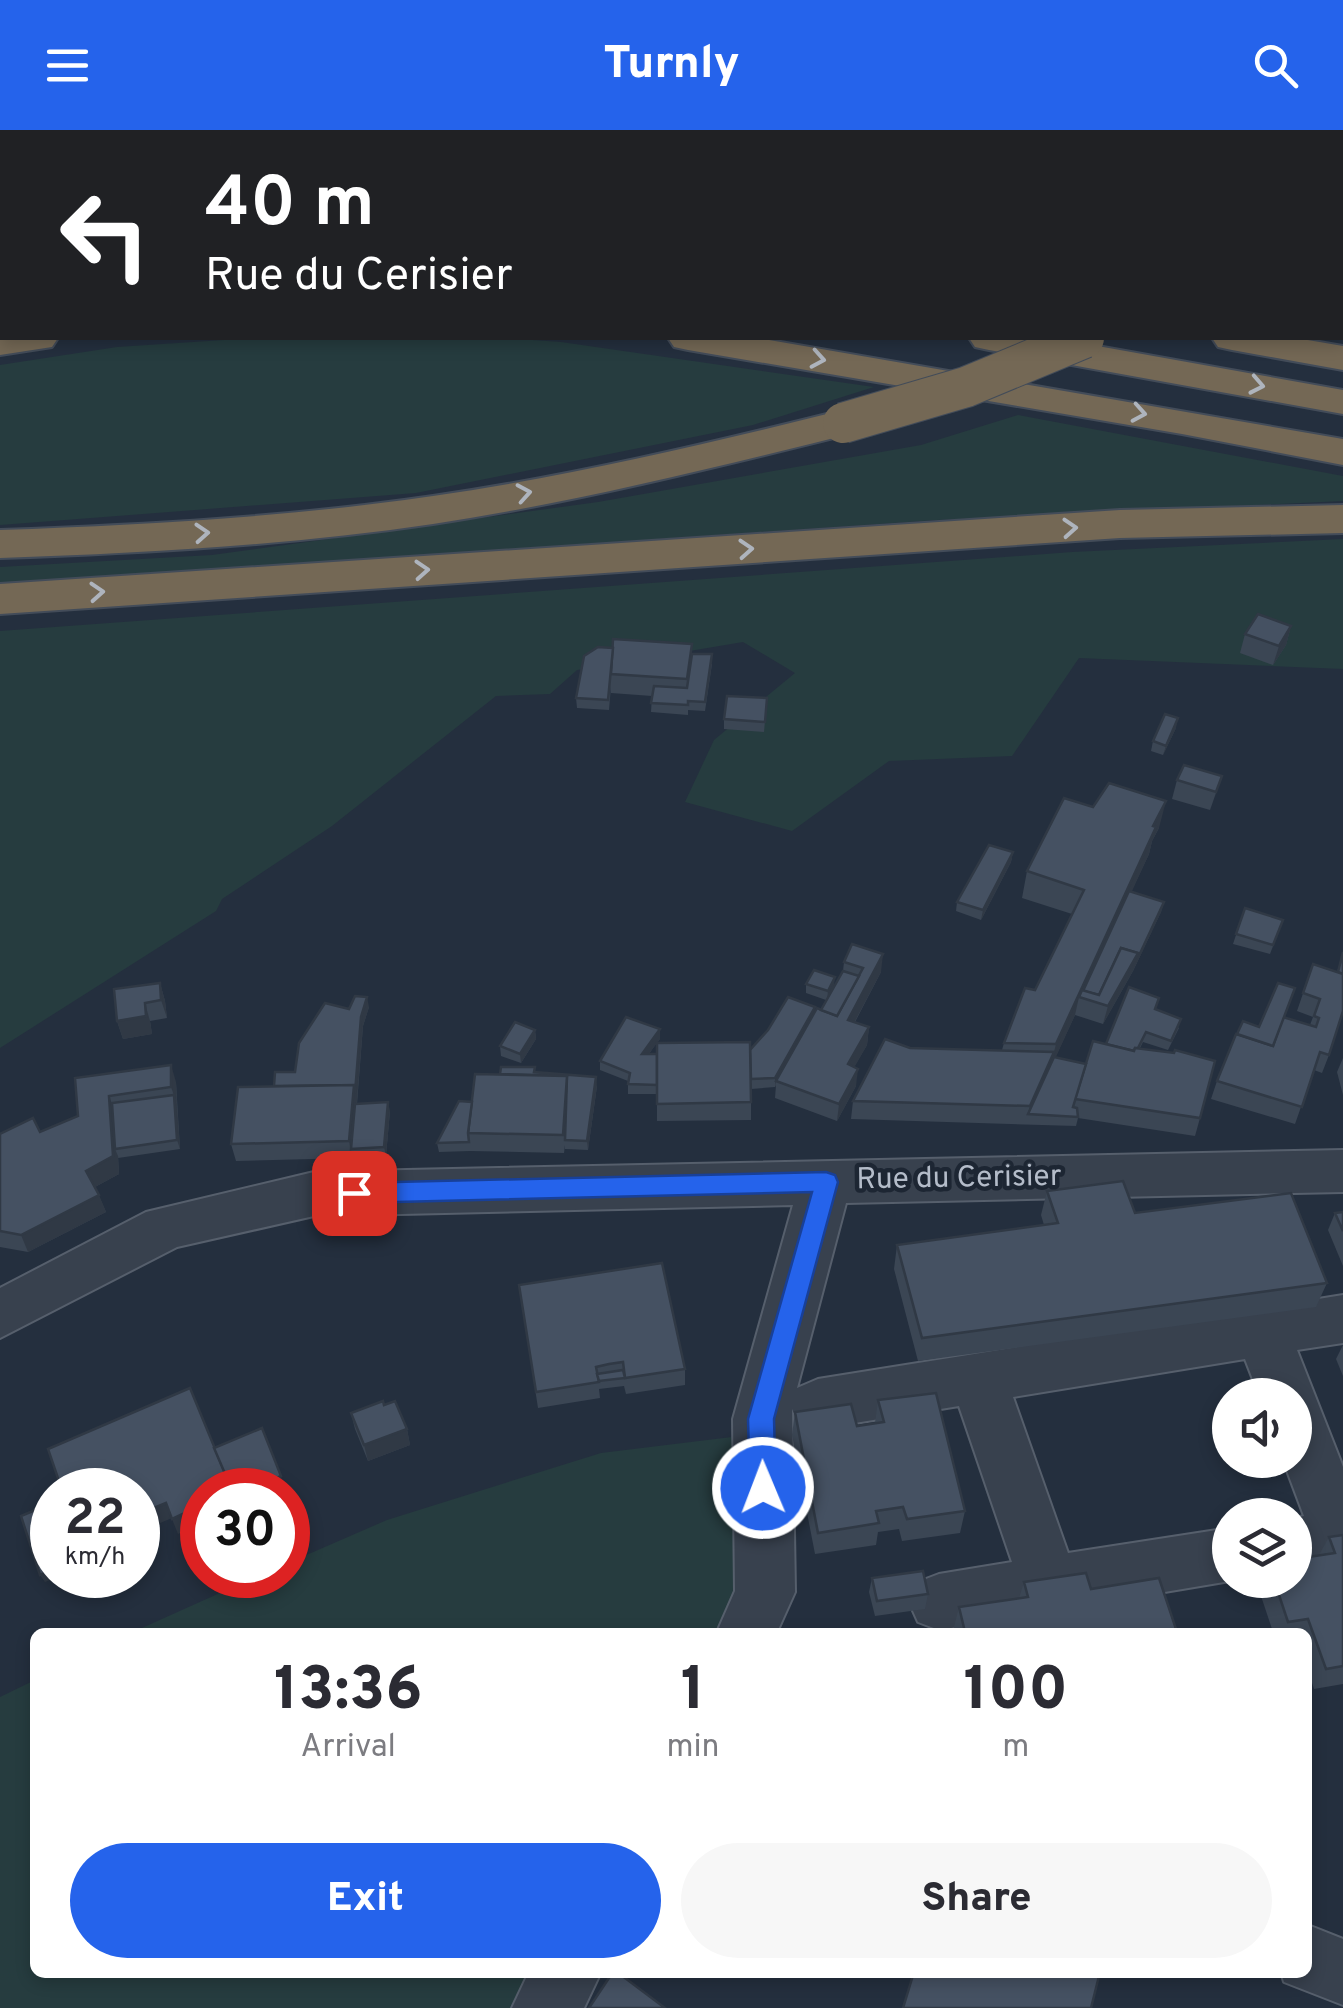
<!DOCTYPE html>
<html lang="en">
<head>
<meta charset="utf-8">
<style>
  body { margin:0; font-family:Overpass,sans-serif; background:#f7f7f7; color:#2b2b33; height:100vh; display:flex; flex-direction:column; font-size:38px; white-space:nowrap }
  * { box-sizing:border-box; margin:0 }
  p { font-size:32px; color:#7c7c81 }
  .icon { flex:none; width:55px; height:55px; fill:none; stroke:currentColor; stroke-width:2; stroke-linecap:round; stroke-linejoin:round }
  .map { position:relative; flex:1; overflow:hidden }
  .details { position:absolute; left:30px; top:1498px; width:1282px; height:350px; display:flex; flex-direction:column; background:#fff; border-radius:15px; box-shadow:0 5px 15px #0003 }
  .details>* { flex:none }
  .hud { position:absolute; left:0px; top:0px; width:1345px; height:210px; box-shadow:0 5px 15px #0003; background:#202124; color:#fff; overflow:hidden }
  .fabs { position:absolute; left:1212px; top:1248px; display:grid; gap:20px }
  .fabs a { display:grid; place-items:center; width:100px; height:100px; border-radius:50%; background:#fff; box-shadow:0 5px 15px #0003; font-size:50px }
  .speed { position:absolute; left:30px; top:1338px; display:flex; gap:20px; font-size:50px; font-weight:700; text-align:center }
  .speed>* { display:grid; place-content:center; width:130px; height:130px; border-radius:50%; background:#fff; box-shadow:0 5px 15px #0003; line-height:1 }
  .speed small { font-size:25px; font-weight:400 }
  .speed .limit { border:15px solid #d22; background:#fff; color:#111 }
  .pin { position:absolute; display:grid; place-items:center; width:85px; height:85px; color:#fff; margin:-42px; border-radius:20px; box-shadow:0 5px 15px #0006 }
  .me { position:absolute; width:110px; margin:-55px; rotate:359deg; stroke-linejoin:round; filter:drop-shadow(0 0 8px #0008) }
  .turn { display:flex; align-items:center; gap:35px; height:210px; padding:0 40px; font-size:45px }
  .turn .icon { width:130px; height:130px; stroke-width:2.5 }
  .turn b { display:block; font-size:70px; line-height:85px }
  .eta { display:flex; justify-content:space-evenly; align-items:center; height:170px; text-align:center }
  .eta b { font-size:60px; font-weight:800; line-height:70px }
  .action { display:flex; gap:20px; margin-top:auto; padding:20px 40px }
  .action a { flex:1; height:115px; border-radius:60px; background:#2563eb; color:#fff; font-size:40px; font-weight:800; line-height:115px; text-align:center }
  .action a+a { background:#f7f7f7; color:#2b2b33 }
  header { display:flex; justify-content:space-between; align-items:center; height:130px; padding:0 40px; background:#2563eb; color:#fff; font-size:45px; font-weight:800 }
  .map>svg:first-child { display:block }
  .green { fill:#263c3f }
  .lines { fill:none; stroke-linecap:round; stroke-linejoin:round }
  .street-casing { stroke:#565f6c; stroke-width:4 }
  .highway-casing { stroke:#434c59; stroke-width:4 }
  .street { fill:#38414e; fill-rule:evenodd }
  .highway { fill:#746855; fill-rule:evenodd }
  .highway-bridge-casing { stroke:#434c59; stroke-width:42; stroke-linecap:butt }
  .highway-bridge { stroke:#746855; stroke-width:40 }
  .wall { fill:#3b4654; fill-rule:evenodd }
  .shaded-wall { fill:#303945 }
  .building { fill:#455162; stroke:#303945; stroke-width:2.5 }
  .oneway { stroke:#aeb4bd }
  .route { fill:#2563eb; stroke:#184099; stroke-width:2.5 }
  .labels { text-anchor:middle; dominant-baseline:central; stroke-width:9; stroke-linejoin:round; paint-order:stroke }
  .street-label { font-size:30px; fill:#b4bcc9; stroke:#1d2633 }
</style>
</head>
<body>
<header><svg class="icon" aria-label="menu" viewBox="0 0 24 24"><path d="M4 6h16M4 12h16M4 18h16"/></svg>Turnly<svg class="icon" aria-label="search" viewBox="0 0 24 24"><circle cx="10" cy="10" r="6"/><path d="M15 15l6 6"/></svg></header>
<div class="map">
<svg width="1343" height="1878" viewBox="0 0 1343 1878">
  <rect width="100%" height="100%" fill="#242f3e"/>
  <!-- green -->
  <g class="green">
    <polygon points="275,0 1216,0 295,2"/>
    <polygon points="254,208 505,208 561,212 874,257 753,295 416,363 0,395 0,235 117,217"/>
    <polygon points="1018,285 1343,346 1343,371 937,390 0,454 0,437 212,425 598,372 921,315"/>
    <polygon points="1343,409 1343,539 1079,528 1012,626 889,631 792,701 685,672 714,610 795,543 743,512 577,540 550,564 496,566 332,696 222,769 216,781 0,918 0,501 1072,422"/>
    <polygon points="740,1306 745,1468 729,1502 133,1502 260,1445 288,1445 288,1433 387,1390 601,1323"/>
    <polygon points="35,1550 35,1842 542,1843 519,1878 0,1878 0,1567"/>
  </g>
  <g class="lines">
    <!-- street casing -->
    <g class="street-casing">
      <g id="street">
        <polygon points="1343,1020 1343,1062 846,1073 797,1258 818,1249 1343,1165 1343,1213 1297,1220 1343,1337 1343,1434 1295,1442 1295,1388 1304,1386 1283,1330 1295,1330 1295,1265 1259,1265 1245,1229 1013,1267 1068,1423 1230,1398 1230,1450 1236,1450 939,1500 918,1492 909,1472 918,1452 939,1444 1012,1432 959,1276 818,1299 798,1292 792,1279 795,1462 777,1502 717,1502 735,1461 733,1289 793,1075 314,1086 177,1117 0,1208 0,1158 146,1082 314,1042"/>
        <polygon points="1308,1795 1343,1809 1343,1875 1284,1852 1281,1842 1308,1842"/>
        <polygon points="529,1842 601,1842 584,1878 512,1878"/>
      </g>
    </g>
    <!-- highway casing -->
    <g class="highway-casing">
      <g id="highway">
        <polygon points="122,0 180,0 181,2 124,2"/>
        <rect x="1342" y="46" width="1" height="22"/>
        <rect x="0" y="52" width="2" height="22"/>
        <rect x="1342" y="170" width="1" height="24"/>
        <polygon points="0,201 2,208 58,208 52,217 0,225"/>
        <polygon points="668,208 757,208 1343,309 1343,335 1182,304 688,220 674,217"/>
        <polygon points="969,208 1053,208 1343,260 1343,284 989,220 975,217"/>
        <polygon points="1212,208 1296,208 1343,216 1343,240 1232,220 1218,217"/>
        <path d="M843,280l15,4 6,9 -6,9c-141,35 -281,70 -425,92 -143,21 -288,29 -433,34v-28c145,-5 289,-13 433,-34 138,-20 274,-52 410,-86z"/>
        <polygon points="1343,375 1343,403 1120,408 0,484 0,454 1120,380"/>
      </g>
    </g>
    <!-- street -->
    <use href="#street" class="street"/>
    <!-- highway -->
    <use href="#highway" class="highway"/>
    <!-- highway-bridge casing -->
    <g class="highway-bridge-casing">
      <polyline id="highway-bridge" points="843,293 966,257 1084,208"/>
    </g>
    <!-- highway-bridge -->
    <use href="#highway-bridge" class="highway-bridge"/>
  </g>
  <!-- wall -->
  <g class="wall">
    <polygon points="1291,496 1286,515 1273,535 1240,523 1245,504"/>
    <polygon points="692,524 712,534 705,581 688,580 688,585 651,582 652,566 611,563 611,556 609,580 577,578 576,568 584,526"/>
    <polygon points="767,568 764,602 724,599 724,589"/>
    <polygon points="1176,598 1163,625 1151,621 1153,611"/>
    <polygon points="1222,646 1210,680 1172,669 1177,650"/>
    <polygon points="1159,698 1152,711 1149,724 1131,762 1164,772 1161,782 1133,841 1103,894 1075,885 1055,928 1086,934 1106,914 1156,879 1179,898 1168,920 1143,912 1140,918 1200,988 1195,1006 1078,988 1076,996 851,989 853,971 910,918 1002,920 1004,913 1035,860 1072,784 1022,768 1027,741"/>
    <polygon points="1013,722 1011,732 981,790 956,781 957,772"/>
    <polygon points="1245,778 1283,790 1270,824 1233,814"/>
    <polygon points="1343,822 1329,925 1322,943 1314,940 1295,994 1211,969 1217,951 1259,897 1284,887 1310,895 1313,887 1297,881 1313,834 1337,842"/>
    <path d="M844,832l37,10 -26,50 14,5 -2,18 -13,22 2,19 -19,35 -62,-23 1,-13 -1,2 -24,2v31l-94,1v-27h-29v-13l-28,-11v-9l60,-22 -3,4 93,7 71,-40 5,-10 -20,-7v-9l28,2 9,-15zM657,913v11h-8l4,-6z"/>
    <polygon points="160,853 165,871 167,888 150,891 152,904 123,909 117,891"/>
    <polygon points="369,877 363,896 357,974 390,981 386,1026 353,1028 353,1025 352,1028 236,1031 231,1014 274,956 295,942 349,879"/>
    <polygon points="535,900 536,909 521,933 501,926 500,916"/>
    <polygon points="1343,928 1343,965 1337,942"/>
    <polygon points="535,942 597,956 588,1020 565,1019 565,1015 564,1023 470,1021 439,1022 437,1013 472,972 500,944"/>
    <polygon points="75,948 176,952 180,1019 118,1028 118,1026 119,1044 95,1057 106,1082 28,1122 0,1117 0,1004 40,1002 78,986"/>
    <polygon points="1047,1061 1135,1083 1327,1153 1316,1177 918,1231 894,1139 897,1115 1044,1095 1041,1085"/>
    <polygon points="1343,1082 1343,1136 1328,1100 1335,1083"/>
    <polygon points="519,1155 685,1239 685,1255 626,1264 624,1256 599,1259 600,1268 538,1278"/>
    <polygon points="1343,1215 1343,1246 1336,1229"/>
    <polygon points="878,1270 965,1381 960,1403 902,1411 899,1399 878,1402 876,1415 815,1424 792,1305 795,1282 857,1296 875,1293"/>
    <polygon points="384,1275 407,1299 410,1315 368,1331 355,1299 351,1283"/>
    <polygon points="1343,1405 1343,1554 1314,1559 1308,1540 1308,1502 1273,1502 1257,1454 1259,1450 1295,1450 1319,1425 1329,1407"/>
    <polygon points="872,1448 928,1464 925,1479 875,1486 869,1462"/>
    <polygon points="1024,1452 1091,1459 1177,1502 955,1502 954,1497 959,1477 1019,1468"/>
  </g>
  <!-- shaded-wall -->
  <g class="shaded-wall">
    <polygon points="1291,496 1286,515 1273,535 1279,516"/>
    <polygon points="1178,588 1176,598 1163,625 1166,616"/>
    <polygon points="1166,671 1159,698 1152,711 1149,724 1083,868 1079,867 1075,885 1030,984 1028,984 1030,976 1054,922 1056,914 1153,696"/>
    <polygon points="1013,722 1011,732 981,790 983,780"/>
    <polygon points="1164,772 1161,782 1133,841 1103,894 1108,876"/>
    <polygon points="883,824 881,842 846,908 848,890"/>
    <polygon points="835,847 834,856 827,870 828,861"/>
    <polygon points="160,853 165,871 167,888 161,870"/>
    <polygon points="367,867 369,877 363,896 353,1019 351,1019 352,1028 349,1011 354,955 361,887"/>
    <polygon points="145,873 150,891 152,904 123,909 117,891"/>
    <polygon points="815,877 815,886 776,951 775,957 775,948"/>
    <polygon points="869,897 867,915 846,952 848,934"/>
    <polygon points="660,899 660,909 642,933 642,924"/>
    <polygon points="535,900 536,909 521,933 520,924"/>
    <polygon points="171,935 176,952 177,974 171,957"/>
    <polygon points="858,939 856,956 837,991 839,974"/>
    <polygon points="596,947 597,956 588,1020 587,1011"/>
    <polygon points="174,965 177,974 180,1019 177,1010"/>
    <polygon points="109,966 116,984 115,1019 118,1026 119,1044 93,1058 86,1041"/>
    <polygon points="388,972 390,981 386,1026 384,1017"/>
    <polygon points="99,1065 106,1082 28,1122 21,1105"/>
    <polygon points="407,1299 410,1315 368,1331 364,1315"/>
    <polygon points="281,1346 283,1354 270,1360 249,1360"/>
    <polygon points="166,1373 172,1388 146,1399 149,1411 138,1416 139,1384"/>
    <polygon points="202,1375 202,1393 178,1404 172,1389"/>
    <polygon points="52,1440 52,1445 62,1445 45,1452 40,1445"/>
  </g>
  <!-- building -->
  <g class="building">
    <polygon points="1258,484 1291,496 1279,516 1245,504"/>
    <polygon points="613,509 692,514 687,549 611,544"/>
    <polygon points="598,517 613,518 608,570 576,568 584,526"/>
    <polygon points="692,524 712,524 705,572 688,571 688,575 651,573 654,556 687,558"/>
    <polygon points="727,566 767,568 765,592 724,589"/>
    <polygon points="1165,584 1178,588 1166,616 1153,611"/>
    <polygon points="1184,635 1222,646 1216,662 1177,650"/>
    <polygon points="1109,653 1166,671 1153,696 1156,697 1056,914 1004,913 1025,858 1035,860 1084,760 1027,741 1064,668 1093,677"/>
    <polygon points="989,715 1013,722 983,780 957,772"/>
    <polygon points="1129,761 1164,772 1136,832 1138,823 1121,818 1099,865 1083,861"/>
    <polygon points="1245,778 1283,790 1273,815 1236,804"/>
    <polygon points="852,814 883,824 848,890 869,897 848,934 858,939 839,974 776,951 817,878 837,886 863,838 844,832"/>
    <polygon points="1121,818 1138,823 1108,876 1079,867 1082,860 1099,865"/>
    <polygon points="1343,822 1343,844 1338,842"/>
    <polygon points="1313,834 1343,844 1343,881 1329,925 1320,922 1302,977 1217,951 1236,904 1273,916 1283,887 1316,897 1319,888 1314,886 1320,869 1303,863"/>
    <polygon points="814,840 835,847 828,861 806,854"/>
    <polygon points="843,841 859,846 837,886 821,880"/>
    <polygon points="160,853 161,870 145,873 146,886 117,891 114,859"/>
    <polygon points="1278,853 1295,858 1273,916 1237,904 1243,891 1259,897"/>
    <polygon points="1129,857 1159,868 1155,879 1181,889 1171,911 1146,902 1138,918 1135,918 1134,921 1106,914"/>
    <polygon points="355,866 367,867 361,887 355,963 354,955 274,956 275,942 295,942 299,913 325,873 349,879"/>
    <polygon points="788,867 815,877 775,948 751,949 750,920 768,900"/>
    <polygon points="626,887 660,899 642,924 657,924 657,955 628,954 630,943 600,931"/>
    <polygon points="515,892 535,900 520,924 500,916"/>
    <polygon points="885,909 910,918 1054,922 1030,976 853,971"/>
    <polygon points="1093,911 1134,921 1135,918 1174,923 1175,920 1215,931 1200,988 1075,969"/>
    <polygon points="750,912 751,972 657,974 657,913"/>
    <polygon points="1054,927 1086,934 1073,977 1077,978 1078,987 1028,984"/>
    <polygon points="171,935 171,957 109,966 113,1026 86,1041 99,1065 21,1105 0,1101 0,1004 33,988 40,1002 78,986 75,948"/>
    <polygon points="501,937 535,937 534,942 596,947 587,1011 565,1010 567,946 500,944"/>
    <polygon points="475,944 567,946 563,1005 468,1003"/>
    <polygon points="354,955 349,1011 231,1014 238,957"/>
    <polygon points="174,965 177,1010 115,1019 112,973"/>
    <polygon points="459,971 472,972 468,1003 469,1012 437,1013"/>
    <polygon points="388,972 384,1017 351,1019 355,974"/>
    <polygon points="1123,1051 1135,1083 1291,1063 1327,1153 922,1208 897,1115 1058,1093 1047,1061"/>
    <polygon points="1343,1082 1343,1101 1335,1083"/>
    <polygon points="662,1133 685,1239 625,1248 623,1232 609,1234 596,1237 599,1252 536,1262 519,1155"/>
    <polygon points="623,1240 625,1248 599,1251 597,1244"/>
    <polygon points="190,1258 232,1360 202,1360 202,1375 172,1389 166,1373 139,1384 143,1396 138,1399 138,1360 62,1360 48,1319"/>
    <polygon points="936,1263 965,1381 907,1389 903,1377 876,1381 879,1393 818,1403 795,1282 851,1274 857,1296 884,1292 878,1270"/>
    <polygon points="383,1271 384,1275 395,1271 407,1299 364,1315 351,1283"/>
    <polygon points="262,1298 281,1346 249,1360 232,1360 214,1318"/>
    <polygon points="52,1373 52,1440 40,1445 21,1386"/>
    <polygon points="1343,1405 1343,1536 1326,1539 1308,1489 1288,1492 1274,1450 1295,1450 1295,1429 1335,1423 1329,1407"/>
    <polygon points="923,1441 928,1464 877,1471 872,1448"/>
    <polygon points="1086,1443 1091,1459 1159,1448 1177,1502 965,1502 959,1477 1028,1467 1024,1452"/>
    <polygon points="613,1842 617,1842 665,1878 589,1878"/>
    <polygon points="914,1842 1100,1842 1091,1878 903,1878"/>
  </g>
  <!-- one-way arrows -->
  <defs><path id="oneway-chevron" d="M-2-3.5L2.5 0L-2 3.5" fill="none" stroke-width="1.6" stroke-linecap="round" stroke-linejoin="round" transform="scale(2.5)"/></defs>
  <g class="oneway">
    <use href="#oneway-chevron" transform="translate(818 229) rotate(10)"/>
    <use href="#oneway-chevron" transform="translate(1257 255) rotate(11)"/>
    <use href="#oneway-chevron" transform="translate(1139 283) rotate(10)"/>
    <use href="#oneway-chevron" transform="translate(524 363) rotate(-10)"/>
    <use href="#oneway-chevron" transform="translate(1070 398) rotate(-4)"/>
    <use href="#oneway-chevron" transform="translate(202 403) rotate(-4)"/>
    <use href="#oneway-chevron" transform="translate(746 419) rotate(-4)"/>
    <use href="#oneway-chevron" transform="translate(422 440) rotate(-4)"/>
    <use href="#oneway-chevron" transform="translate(97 462) rotate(-4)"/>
  </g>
  <!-- route -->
  <polygon class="route" points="826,1042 835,1045 838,1052 774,1289 776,1358 772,1367 763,1370 753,1367 750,1358 748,1289 812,1062 354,1073 345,1070 342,1063 345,1056 354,1053"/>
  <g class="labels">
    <!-- street labels -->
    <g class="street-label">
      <text transform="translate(959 1049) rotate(-1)">Rue du Cerisier</text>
    </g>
  </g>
</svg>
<div class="fabs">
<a><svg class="icon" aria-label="sound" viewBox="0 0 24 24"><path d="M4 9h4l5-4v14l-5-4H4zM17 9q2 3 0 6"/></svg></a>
<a><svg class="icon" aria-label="layers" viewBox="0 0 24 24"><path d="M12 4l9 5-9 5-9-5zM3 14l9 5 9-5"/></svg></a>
</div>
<div class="speed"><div>22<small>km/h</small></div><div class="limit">30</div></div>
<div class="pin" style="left:354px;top:1063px;background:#d93025"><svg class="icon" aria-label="arrive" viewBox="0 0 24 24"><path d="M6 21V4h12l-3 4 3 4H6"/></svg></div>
<svg class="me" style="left:763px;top:1358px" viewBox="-20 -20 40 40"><circle r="17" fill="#2563eb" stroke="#fff" stroke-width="3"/><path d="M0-11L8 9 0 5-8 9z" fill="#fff"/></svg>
<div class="hud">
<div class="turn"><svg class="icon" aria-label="left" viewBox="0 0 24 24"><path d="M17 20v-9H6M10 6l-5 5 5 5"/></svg><div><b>40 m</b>Rue du Cerisier</div></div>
</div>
<section class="details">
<div class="eta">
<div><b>13:36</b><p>Arrival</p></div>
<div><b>1</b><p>min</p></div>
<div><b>100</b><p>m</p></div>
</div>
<div class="action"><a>Exit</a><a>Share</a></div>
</section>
</div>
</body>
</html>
